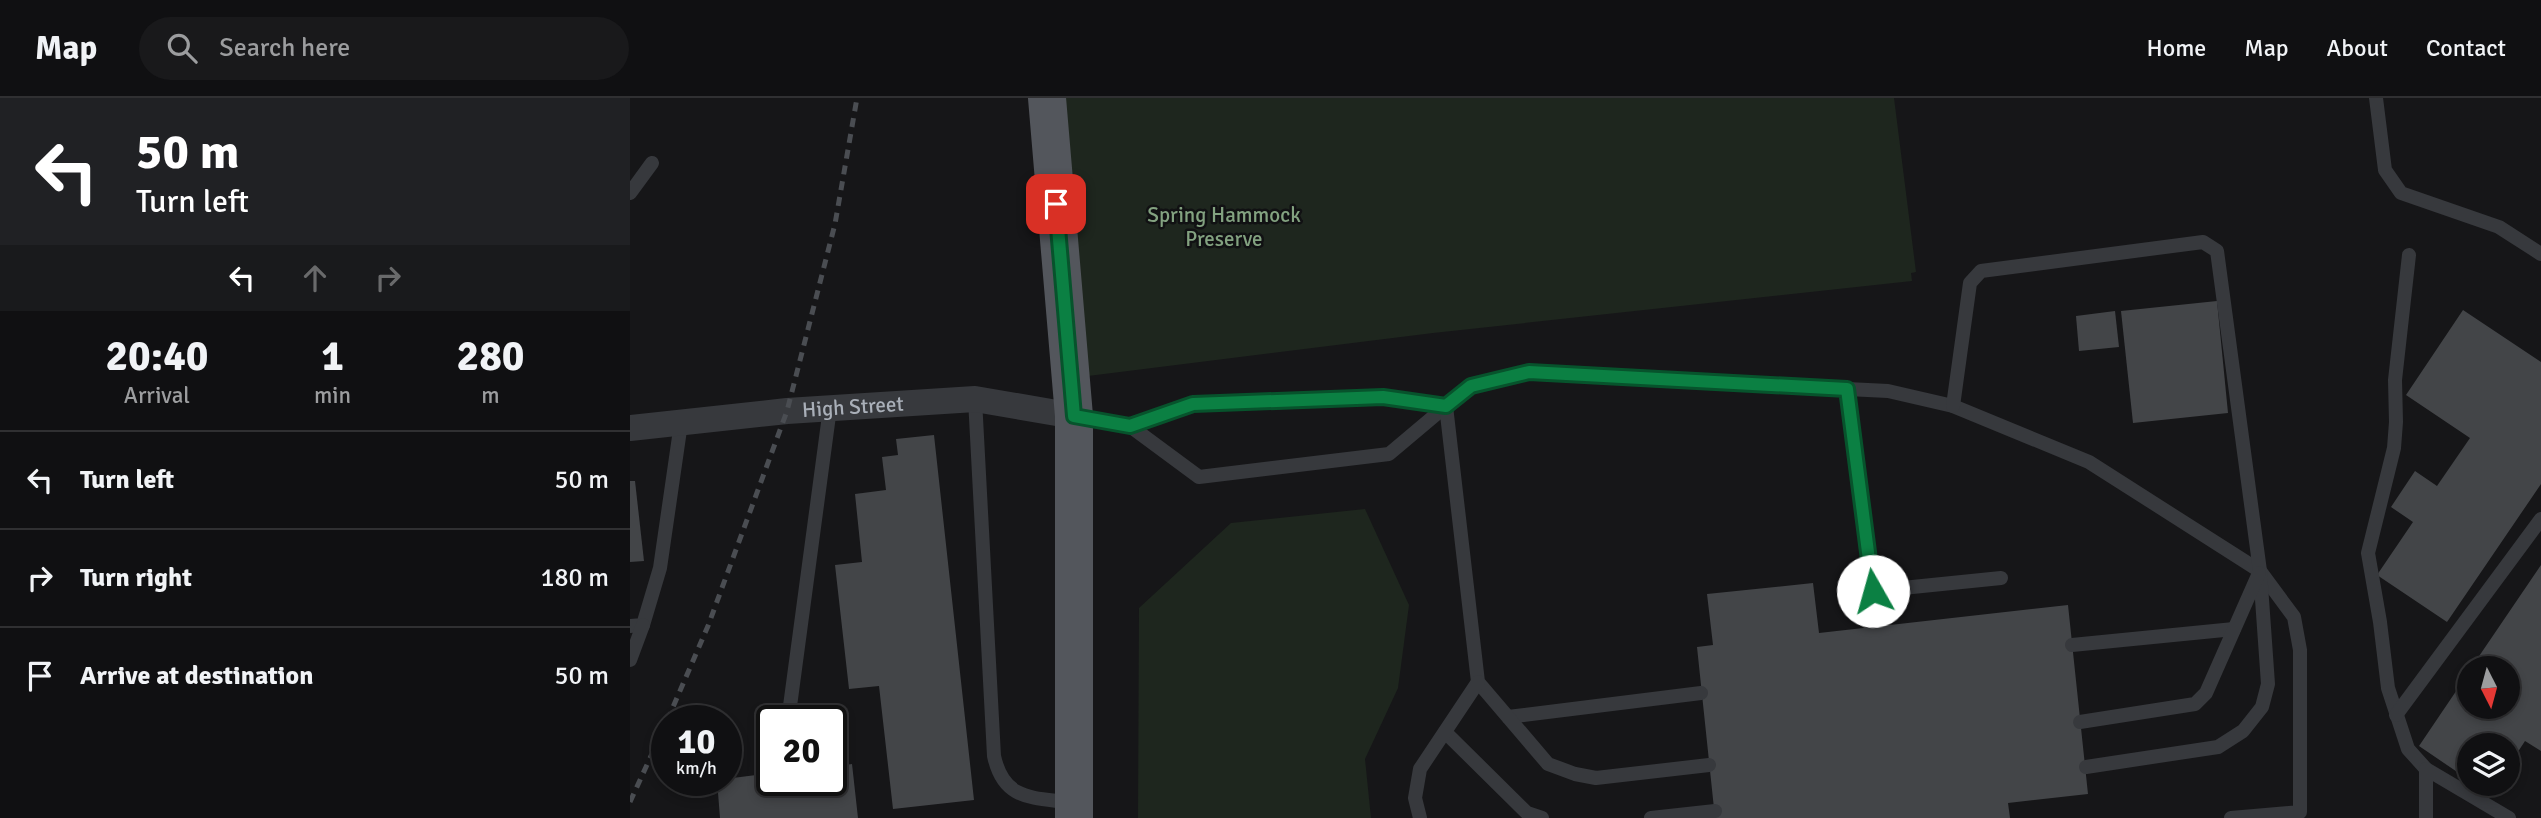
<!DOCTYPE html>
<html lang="en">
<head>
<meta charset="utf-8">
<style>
  body { margin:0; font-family:Signika,sans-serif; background:#19191b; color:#f1f3f6; height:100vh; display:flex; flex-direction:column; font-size:26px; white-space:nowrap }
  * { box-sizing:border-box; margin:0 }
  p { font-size:23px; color:#9c9d9f }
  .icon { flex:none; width:38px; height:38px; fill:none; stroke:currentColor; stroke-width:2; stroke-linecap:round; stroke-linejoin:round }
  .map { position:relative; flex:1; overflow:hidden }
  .drawer { display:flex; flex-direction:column; background:#101012; width:630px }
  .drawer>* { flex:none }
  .guide { background:#202124; color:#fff; overflow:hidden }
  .needle { width:46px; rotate:174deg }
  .fabs { position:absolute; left:1827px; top:558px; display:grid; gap:14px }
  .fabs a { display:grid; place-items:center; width:63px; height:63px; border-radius:50%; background:#101012; box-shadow:0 4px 10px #0003,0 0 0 2px #303032; font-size:35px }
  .speed { position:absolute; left:21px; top:607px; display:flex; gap:14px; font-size:35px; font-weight:700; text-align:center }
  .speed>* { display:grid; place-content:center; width:91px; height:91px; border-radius:50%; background:#101012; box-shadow:0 4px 10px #0003,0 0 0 2px #303032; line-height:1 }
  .speed small { font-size:18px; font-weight:400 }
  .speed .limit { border:4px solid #111; border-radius:10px; background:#fff; color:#111 }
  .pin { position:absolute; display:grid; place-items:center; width:60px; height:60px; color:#fff; margin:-30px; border-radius:14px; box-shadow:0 4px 10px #0006 }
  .me { position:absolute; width:77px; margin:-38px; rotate:353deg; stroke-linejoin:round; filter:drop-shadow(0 0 5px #0008) }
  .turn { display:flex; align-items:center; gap:24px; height:147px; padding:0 21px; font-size:32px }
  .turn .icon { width:91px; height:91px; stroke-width:2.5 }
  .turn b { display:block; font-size:49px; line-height:60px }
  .lanes { display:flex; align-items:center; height:66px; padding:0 21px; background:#0003; justify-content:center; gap:35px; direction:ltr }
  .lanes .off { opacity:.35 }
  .eta { display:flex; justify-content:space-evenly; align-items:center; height:119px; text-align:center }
  .eta b { font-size:42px; font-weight:700; line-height:49px }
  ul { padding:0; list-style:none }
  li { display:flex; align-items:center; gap:21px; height:98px; padding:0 21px; border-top:2px solid #303032 }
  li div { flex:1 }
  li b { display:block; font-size:26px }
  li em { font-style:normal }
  header { display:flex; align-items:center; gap:42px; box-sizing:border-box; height:98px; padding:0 35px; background:#101012; border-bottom:2px solid #303032 }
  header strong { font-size:33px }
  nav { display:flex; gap:38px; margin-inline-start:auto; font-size:24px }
  .search { width:490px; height:63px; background:#19191b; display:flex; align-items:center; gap:18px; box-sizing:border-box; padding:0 24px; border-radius:38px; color:#9c9d9f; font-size:26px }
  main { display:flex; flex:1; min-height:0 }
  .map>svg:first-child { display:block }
  .green { fill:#1e261e }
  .building { fill:#434548 }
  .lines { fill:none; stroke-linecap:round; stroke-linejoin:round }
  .lane { stroke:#37393d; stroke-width:14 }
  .street { stroke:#37393d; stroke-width:26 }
  .primary { stroke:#53565c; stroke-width:38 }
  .rail { stroke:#4a4d52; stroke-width:5; stroke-dasharray:9 7; stroke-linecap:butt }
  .route-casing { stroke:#07532c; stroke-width:18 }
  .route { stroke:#0b8043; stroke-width:12 }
  .labels { text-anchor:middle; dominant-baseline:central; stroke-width:5; stroke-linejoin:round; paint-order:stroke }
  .park-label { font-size:21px; fill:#83a280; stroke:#111113 }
  .street-label { font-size:21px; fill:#a9afb8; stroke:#111113 }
</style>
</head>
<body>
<header>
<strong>Map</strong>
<div class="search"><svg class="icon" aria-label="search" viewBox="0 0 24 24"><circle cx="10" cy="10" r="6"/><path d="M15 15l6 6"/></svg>Search here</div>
<nav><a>Home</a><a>Map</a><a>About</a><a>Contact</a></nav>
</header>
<main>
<section class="drawer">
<div class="guide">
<div class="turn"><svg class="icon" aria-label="left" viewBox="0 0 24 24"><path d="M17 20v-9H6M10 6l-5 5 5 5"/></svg><div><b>50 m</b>Turn left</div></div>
<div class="lanes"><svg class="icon" aria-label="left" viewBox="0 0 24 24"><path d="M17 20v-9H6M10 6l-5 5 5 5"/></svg><svg class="icon off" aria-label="ahead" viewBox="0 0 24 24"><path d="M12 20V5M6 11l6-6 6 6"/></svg><svg class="icon off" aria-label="right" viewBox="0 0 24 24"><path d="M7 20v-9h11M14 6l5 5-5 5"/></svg></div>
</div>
<div class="eta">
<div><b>20:40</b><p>Arrival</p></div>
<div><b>1</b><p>min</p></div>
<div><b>280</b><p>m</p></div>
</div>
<ul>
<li><svg class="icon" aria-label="left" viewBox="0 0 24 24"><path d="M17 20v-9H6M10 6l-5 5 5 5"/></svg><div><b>Turn left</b></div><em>50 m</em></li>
<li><svg class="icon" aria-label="right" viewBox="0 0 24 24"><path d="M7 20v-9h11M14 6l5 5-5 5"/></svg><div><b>Turn right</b></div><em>180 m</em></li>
<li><svg class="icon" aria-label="arrive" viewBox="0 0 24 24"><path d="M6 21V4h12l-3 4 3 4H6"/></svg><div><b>Arrive at destination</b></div><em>50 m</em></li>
</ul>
</section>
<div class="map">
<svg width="1911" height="720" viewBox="0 0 1911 720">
  <rect width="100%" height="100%" fill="#161618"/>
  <!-- green -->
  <g class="green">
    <polygon points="434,0 1264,0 1286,174 1281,175 1282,183 803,235 458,278"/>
    <polygon points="735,411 779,507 768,590 735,661 741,720 508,720 509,510 601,425"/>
  </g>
  <!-- building -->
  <g class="building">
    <polygon points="1587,203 1598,315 1503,325 1491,213"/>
    <polygon points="1833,212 1911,264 1911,386 1817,524 1747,477 1783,424 1761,409 1785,373 1807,388 1840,340 1776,297"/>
    <polygon points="1485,213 1489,249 1449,253 1446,218"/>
    <polygon points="304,337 344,702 263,711 249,588 219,591 205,467 232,464 225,396 256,392 252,359 268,357 266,341"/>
    <polygon points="0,383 5,383 14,463 0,464"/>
    <polygon points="1911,467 1911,653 1895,643 1878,669 1878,648 1839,648 1839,682 1789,648 1839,574 1839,609 1878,609 1878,570 1841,570"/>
    <polygon points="1183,485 1189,535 1438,507 1458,696 1378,705 1380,720 1085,720 1067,549 1083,547 1077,496"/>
    <polygon points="222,666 228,720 90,720 87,682 142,675 142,682 201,682 201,669"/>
    <polygon points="1846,686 1867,686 1860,696"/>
  </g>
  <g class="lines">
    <!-- lane -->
    <g class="lane">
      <polyline points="1746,0 1755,72 1771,95 1869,129 1911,156"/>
      <polyline points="0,95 22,65"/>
      <polyline points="1779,157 1765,282 1766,324 1764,350 1738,455 1750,524 1758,590 1778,651 1796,671 1879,720"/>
      <polyline points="1217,291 1258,293 1323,308 1459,364 1630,473 1664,519 1670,552 1670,714 1601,720"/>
      <path d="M345,301l19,357c10,46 40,41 79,47"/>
      <polyline points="1323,308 1340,185 1351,173 1573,144 1587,153 1630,473 1638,586 1632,609 1613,633 1588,649 1456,669"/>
      <polyline points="446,319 500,328 569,379 759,356 816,308 753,299 563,306 500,328"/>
      <polyline points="0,528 13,527 30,470 51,325"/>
      <polyline points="1442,547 1604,531"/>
      <polyline points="0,562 13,527"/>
      <polyline points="1766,617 1911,421"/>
      <polyline points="878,619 1071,595"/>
      <polyline points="158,623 200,310"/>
      <polyline points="1450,624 1565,606 1576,595 1629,475"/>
      <polyline points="815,634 897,715 912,720"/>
      <polyline points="1079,667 966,680 945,676 918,666 848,584 816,308 841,288 899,274 1217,291 1243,493 1371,480"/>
      <polyline points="1796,671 1796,720"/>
      <polyline points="790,720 785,700 790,671 848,584"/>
      <polyline points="1021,720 1085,713"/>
    </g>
    <!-- street -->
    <path class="street" id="s1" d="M0,330l157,-17 188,-12 99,17"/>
    <!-- primary -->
    <polyline class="primary" points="417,0 444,318 444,720"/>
    <!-- rail -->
    <g class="rail">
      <polyline points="37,623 78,528 157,313 205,126 227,0"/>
      <polyline points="0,704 37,623"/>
    </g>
  </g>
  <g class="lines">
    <!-- route casing -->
    <g class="route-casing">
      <polyline id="route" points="426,106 444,318 500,328 563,306 753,299 816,308 841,288 899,274 1217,291 1243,493"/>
    </g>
    <!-- route -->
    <use href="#route" class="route"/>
  </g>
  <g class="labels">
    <!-- park labels -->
    <g class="park-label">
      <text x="594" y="117">Spring Hammock<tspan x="594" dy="24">Preserve</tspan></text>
    </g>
    <!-- street labels -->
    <g class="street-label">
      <text stroke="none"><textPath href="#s1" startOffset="224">High Street</textPath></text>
    </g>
  </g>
</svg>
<div class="fabs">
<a><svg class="needle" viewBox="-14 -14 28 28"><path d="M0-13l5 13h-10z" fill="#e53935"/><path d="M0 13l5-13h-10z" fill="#9c9d9f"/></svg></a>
<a><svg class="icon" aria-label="layers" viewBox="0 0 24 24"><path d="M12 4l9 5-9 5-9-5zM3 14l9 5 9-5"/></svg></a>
</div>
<div class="speed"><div>10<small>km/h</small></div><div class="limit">20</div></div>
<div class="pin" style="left:426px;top:106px;background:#d93025"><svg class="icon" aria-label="arrive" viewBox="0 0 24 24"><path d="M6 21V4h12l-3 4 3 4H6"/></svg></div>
<svg class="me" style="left:1243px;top:493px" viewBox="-20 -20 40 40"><circle r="19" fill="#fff"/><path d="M0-13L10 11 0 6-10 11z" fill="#0b8043"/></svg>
</div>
</main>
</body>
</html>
